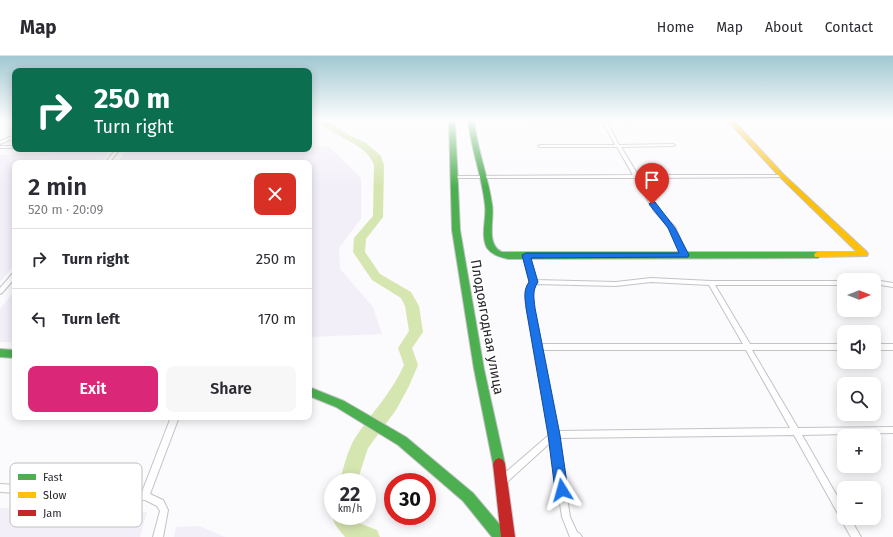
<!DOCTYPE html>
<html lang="en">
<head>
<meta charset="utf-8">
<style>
  body { margin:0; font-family:"Fira Sans",sans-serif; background:#f7f7f7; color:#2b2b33; height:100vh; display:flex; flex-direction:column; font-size:15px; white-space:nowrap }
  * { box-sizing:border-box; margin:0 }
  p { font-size:13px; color:#7c7c81 }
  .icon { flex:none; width:22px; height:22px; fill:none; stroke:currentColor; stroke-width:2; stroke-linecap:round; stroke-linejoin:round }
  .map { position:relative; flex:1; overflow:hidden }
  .details { position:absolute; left:12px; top:104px; width:300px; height:260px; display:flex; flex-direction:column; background:#fff; border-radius:8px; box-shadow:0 2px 10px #0003 }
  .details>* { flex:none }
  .guide { position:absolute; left:12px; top:12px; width:300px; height:84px; border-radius:8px; box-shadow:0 2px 10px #0003; background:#0b6e4f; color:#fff; overflow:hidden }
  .needle { width:26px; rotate:90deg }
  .controls { position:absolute; left:837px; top:217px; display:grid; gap:8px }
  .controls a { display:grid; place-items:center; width:44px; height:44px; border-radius:8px; background:#fff; box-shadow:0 2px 10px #0003; font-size:20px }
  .speed { position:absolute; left:324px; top:417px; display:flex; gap:8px; font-size:20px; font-weight:700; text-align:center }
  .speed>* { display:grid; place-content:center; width:52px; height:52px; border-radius:50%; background:#fff; box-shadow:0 2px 10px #0003; line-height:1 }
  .speed small { font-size:10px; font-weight:400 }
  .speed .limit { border:6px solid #d22; background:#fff; color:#111 }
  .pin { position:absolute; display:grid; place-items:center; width:34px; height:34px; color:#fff; margin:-41px -17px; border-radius:50% 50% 50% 0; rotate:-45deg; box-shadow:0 0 4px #0007 }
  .pin .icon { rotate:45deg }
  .me { position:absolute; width:44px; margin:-22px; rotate:352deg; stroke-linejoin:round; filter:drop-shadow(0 0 3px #0008) }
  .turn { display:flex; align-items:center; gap:14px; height:84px; padding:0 16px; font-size:18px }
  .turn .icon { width:52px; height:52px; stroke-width:2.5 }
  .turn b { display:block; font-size:28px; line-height:34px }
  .round { display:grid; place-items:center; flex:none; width:42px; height:42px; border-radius:8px; background:#f7f7f7 }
  .headline { display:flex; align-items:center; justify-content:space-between; height:68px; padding:0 16px }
  h1 { font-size:24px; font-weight:600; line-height:30px }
  .button { display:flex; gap:8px; margin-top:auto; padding:8px 16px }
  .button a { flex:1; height:46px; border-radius:8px; background:#db2777; color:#fff; font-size:16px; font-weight:600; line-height:46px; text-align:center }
  .button a+a { background:#f7f7f7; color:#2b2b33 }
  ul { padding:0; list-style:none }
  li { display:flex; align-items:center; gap:12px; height:60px; padding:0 16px; border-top:1px solid #e1e1e2 }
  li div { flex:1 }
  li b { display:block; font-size:15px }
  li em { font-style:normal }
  header { display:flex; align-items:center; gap:24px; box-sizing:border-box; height:56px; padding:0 20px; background:#fff; border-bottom:1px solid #e1e1e2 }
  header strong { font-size:19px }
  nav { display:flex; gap:22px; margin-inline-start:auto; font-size:14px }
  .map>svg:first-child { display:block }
  .built { fill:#f3eff9 }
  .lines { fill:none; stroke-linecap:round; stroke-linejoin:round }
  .river { fill:#d6e6b0; fill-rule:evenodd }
  .street-casing { stroke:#c3c2c6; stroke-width:2 }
  .fast-casing { stroke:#c3c2c6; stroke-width:2 }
  .slow-casing { stroke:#c3c2c6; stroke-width:2 }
  .jam-casing { stroke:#c3c2c6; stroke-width:2 }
  .street { fill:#fefeff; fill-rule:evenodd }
  .fast { fill:#4caf50; fill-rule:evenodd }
  .slow { fill:#ffc107; fill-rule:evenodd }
  .jam { fill:#c62828; fill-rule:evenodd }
  .route { fill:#1a73e8; stroke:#114b97 }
  .labels { text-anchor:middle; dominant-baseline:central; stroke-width:3.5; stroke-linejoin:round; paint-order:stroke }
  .street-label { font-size:14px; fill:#29272e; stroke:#fff }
  .key { fill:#fff; stroke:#bfbec0; stroke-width:1 }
  .key-label { font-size:11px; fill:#29272e }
</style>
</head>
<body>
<header>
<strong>Map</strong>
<nav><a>Home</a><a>Map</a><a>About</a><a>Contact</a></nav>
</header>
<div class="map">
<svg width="893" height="481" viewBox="0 0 893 481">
  <rect width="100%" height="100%" fill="#fbfafc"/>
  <!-- built -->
  <g class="built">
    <polygon points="309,87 312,90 330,91 361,122 361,163 339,192 340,213 373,251 382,278 309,281 309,107 117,107 128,93 309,93"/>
    <polygon points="111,93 100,107 15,107 15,208 0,226 0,99"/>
    <polygon points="15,234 15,286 0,286 0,253"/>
    <polygon points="0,452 24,453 27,457 39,457 45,454 147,456 140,481 0,481"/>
    <polygon points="199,470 225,481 174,481 176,471"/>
  </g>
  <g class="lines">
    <!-- river -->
    <g class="river">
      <path d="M317,64h10l20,14 19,9 15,13 3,9 -1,52 -17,22 -1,13 15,22 31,18 8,14 4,26 -11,16 6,17 -9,21 -13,24 -28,38 -11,34h-18c5,-14 8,-31 16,-44 17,-26 36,-44 49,-73l-6,-17 11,-17 -4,-25 -4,-8 -29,-18 -19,-28 1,-14 19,-22 1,-51c-7,-22 -42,-28 -57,-45z"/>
      <path d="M333,459l20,1 6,7 18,7 3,7h-35c-5,-7 -13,-13 -12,-22z"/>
    </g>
    <!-- street casing -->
    <g class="street-casing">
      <g id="street">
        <polygon points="524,64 660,64 658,65 607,66 619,89 673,88 675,89 673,90 621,91 638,119 782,119 784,120 782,121 639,122 658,153 675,171 688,199 685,201 682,199 670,172 654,155 635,122 452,122 452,120 454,120 633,119 617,91 540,91 538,90 540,89 615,89 603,66 525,66 523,65"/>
        <polygon points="15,79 15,82 0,88 0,85"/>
        <rect x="0" y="90" width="15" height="2"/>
        <polygon points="116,93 120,93 109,107 105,107"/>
        <path d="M526,197l3,2 6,25 81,2 35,-4 60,3h133v4h-129l35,59h94v6h-92l46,78 95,-1v6l-91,2 42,73v10h6l11,19h-10l-57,-102 -236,3 12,79 7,15 3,2 2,3h-12l-8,-20 -11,-75 -46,42 -3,1 -3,-1 -1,-3 1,-3 51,-44 -23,-126 -1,-17 4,-9 -7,-27zM651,226l58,3 34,59h-203c-3,-16 -12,-45 -5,-60l81,2zM541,294h205l44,78 -233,3z"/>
        <polygon points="15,216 15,222 2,237 0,238 0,232 13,217"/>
        <polygon points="874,224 893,227 893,231 874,228"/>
        <rect x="874" y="288" width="19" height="6"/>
        <polygon points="171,361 179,361 150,438 163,444 168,454 163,481 153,481 160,455 157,450 145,444 0,436 0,428 142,436"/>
      </g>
    </g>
    <!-- fast casing -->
    <g class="fast-casing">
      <g id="fast">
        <polygon points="449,64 455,64 460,174 484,313 505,408 503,412 499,414 495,412 493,408 474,313 452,174"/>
        <path d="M468,64h6c3,29 14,56 18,84 3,15 -7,40 10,48h316l4,3 -4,3 -310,1c-8,-2 -16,-4 -21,-11 -7,-13 0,-30 -2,-43 -3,-29 -14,-56 -17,-85z"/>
        <polygon points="0,293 15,294 15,302 0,301"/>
        <polygon points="309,331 344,345 406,381 473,437 506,476 508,481 492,481 463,445 398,389 336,351 309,340"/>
      </g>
    </g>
    <!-- slow casing -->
    <g class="slow-casing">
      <polygon id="slow" points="727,64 733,64 784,119 867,196 868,198 867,200 815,201 814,199 815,197 818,196 857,196 780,121"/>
    </g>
    <!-- jam casing -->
    <g class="jam-casing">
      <polygon id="jam" points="499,402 503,404 505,408 515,481 501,481 493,408 495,404"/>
    </g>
    <!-- street -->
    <use href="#street" class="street"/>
    <!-- fast -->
    <use href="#fast" class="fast"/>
    <!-- slow -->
    <use href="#slow" class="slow"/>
    <!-- jam -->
    <use href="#jam" class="jam"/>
  </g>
  <!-- sky -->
  <linearGradient id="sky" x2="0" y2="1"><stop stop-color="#a1c8d2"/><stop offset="0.49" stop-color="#fdfdfe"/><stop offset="1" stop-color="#fdfdfe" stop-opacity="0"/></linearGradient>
  <rect width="893" height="131" fill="url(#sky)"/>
  <!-- route -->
  <path class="route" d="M652,145l3,1 20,26 14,27 -1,2 -157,1 7,24c-6,9 -4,16 -3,26l25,127 8,55 -2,4 -4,2 -5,-2 -2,-4 -7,-55 -22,-127c-1,-9 -3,-18 3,-26l-7,-27 4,-2h153l-11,-25 -19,-24z"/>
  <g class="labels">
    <!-- street labels -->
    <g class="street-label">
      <text transform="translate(487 271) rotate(80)">Плодоягодная улица</text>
    </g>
  </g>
  <!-- legend -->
  <rect x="10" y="407" width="132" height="64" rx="6" class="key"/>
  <rect x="18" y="418" width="18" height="6" fill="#4caf50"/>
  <rect x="18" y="436" width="18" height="6" fill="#ffc107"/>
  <rect x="18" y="454" width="18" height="6" fill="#c62828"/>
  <g class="key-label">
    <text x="43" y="425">Fast</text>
    <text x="43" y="443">Slow</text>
    <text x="43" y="461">Jam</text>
  </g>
</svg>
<div class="controls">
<a><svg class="needle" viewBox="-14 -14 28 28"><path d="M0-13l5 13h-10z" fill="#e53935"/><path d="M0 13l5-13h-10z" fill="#7c7c81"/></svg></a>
<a><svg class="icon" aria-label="sound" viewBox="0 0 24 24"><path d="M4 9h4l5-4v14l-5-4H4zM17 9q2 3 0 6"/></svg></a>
<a><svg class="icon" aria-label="search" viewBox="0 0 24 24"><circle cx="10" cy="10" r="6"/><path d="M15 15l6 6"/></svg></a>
<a>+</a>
<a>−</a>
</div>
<div class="speed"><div>22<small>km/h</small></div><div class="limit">30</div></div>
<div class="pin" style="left:652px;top:148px;background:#d93025"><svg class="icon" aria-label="arrive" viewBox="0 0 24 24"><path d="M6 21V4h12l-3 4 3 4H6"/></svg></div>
<svg class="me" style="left:562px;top:434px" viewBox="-20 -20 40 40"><path d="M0-17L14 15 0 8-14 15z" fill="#1a73e8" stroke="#fff" stroke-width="4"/></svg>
<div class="guide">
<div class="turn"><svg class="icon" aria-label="right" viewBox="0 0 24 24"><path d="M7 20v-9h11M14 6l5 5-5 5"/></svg><div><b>250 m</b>Turn right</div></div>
</div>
<section class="details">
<div class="headline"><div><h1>2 min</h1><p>520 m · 20:09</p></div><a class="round" style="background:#d93025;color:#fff"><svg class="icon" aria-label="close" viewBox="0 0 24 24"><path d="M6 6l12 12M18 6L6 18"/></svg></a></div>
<ul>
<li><svg class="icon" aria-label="right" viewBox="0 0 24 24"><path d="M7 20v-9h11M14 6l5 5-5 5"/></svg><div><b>Turn right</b></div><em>250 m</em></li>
<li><svg class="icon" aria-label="left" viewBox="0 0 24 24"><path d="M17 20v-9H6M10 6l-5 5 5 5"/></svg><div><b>Turn left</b></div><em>170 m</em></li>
</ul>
<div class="button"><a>Exit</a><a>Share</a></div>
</section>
</div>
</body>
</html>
